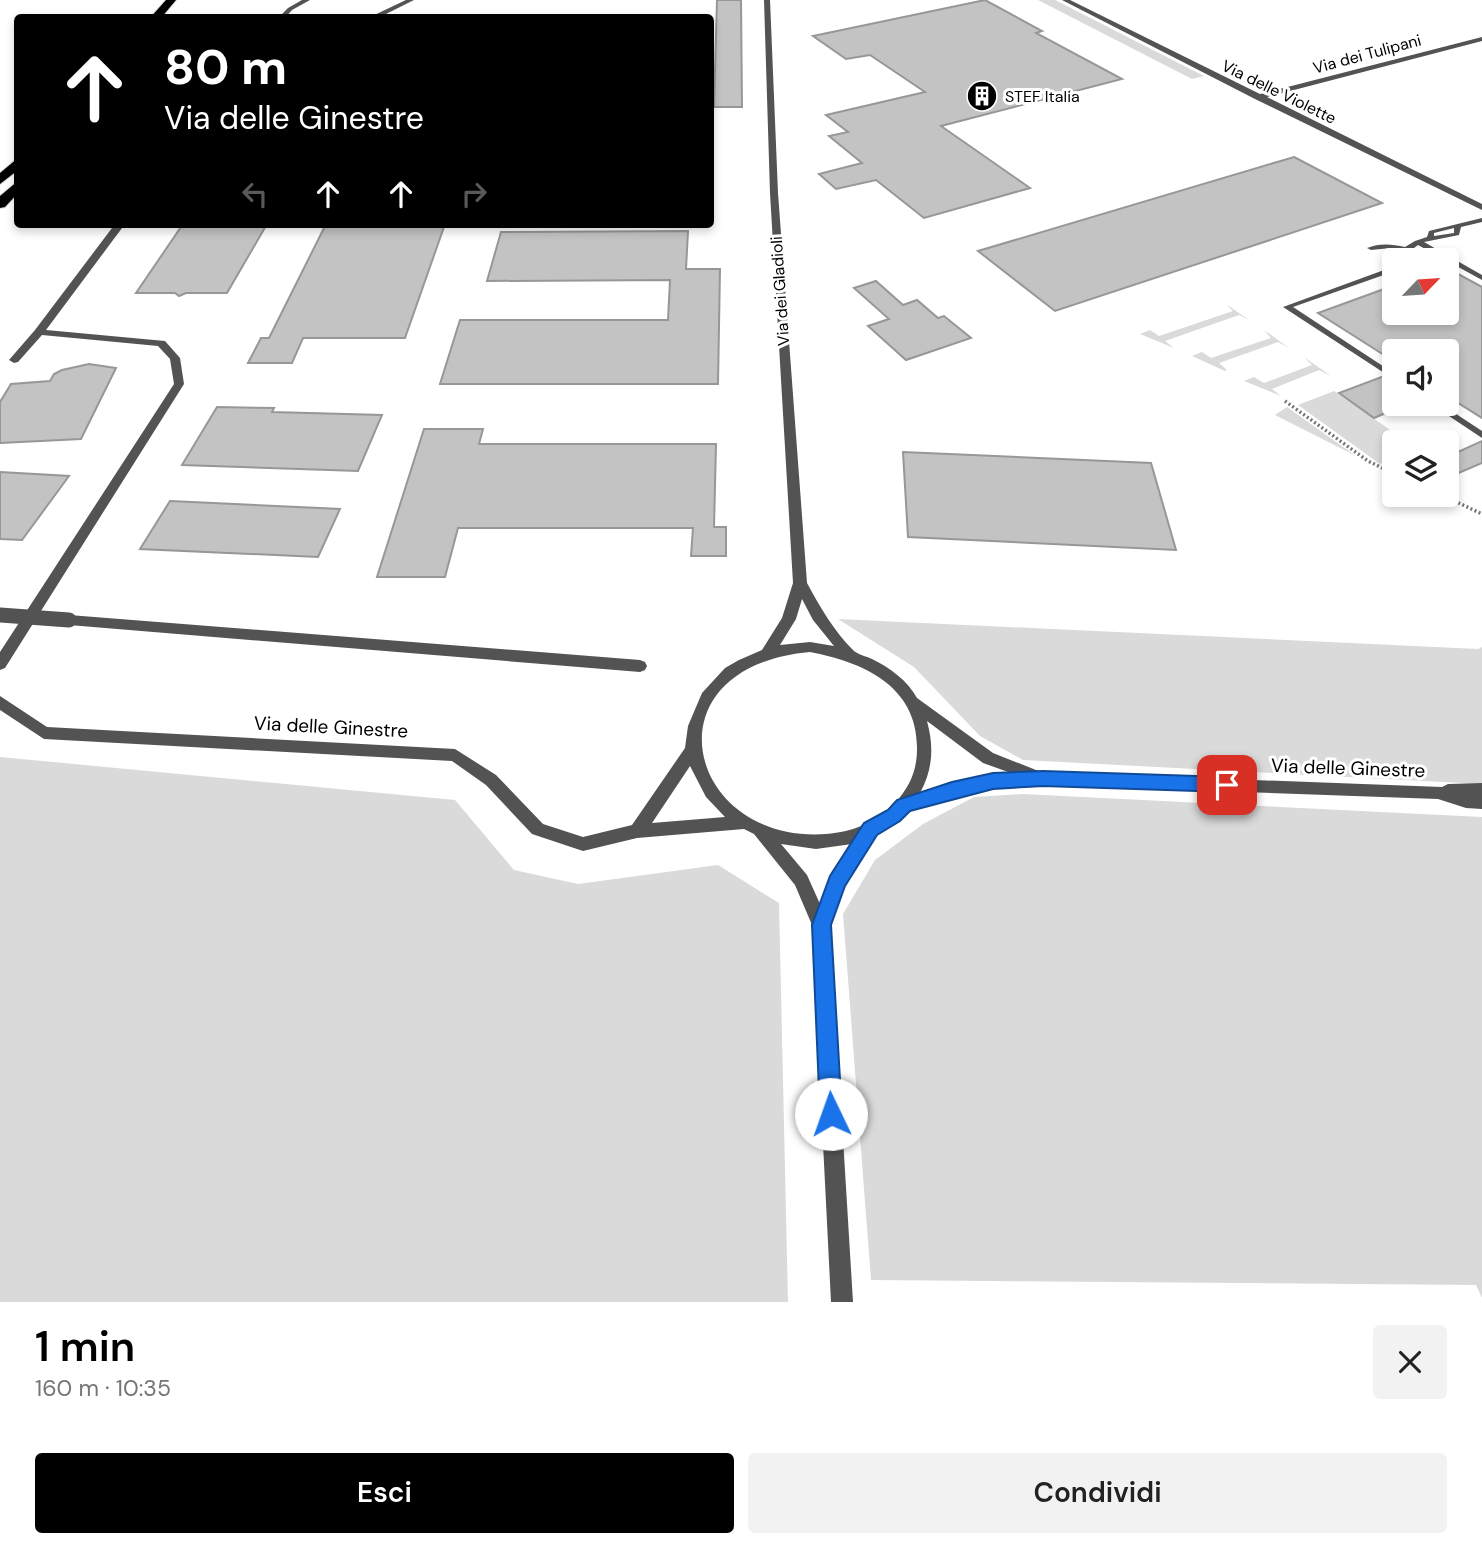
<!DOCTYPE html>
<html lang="it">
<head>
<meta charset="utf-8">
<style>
  body { margin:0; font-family:"DM Sans",sans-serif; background:#f2f2f2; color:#222; height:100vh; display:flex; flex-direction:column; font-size:26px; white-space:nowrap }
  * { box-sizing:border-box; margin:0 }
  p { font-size:23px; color:#767676 }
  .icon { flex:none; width:38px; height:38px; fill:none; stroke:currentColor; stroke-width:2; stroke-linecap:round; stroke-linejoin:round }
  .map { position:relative; height:1302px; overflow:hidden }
  .side { display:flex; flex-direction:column; background:#fff; flex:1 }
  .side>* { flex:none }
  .guide { position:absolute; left:14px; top:14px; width:700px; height:214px; border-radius:7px; box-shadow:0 4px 10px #0003; background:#000; color:#fff; overflow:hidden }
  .needle { width:46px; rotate:65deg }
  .buttons { position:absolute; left:1382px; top:248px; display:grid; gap:14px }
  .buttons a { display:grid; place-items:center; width:77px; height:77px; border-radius:7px; background:#fff; box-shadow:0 4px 10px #0003; font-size:35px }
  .pin { position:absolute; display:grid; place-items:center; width:60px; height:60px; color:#fff; margin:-30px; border-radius:14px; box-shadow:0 4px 10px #0006 }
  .me { position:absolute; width:77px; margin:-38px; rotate:357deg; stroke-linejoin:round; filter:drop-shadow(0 0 5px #0008) }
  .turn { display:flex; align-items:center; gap:24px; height:147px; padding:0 35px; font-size:32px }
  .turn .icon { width:91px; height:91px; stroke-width:2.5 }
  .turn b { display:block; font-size:49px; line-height:60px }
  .lanes { display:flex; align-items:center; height:66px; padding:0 35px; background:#0003; justify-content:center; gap:35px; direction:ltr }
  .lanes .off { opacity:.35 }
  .round { display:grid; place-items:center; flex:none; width:74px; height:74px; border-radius:7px; background:#f2f2f2 }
  .head { display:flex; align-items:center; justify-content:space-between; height:119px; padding:0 35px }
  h1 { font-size:42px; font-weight:600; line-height:52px; color:#000 }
  .cta { display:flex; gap:14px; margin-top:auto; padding:14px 35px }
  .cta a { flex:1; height:80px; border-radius:7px; background:#000; color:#fff; font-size:28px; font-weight:600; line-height:80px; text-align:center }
  .cta a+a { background:#f2f2f2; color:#222 }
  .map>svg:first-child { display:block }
  .green { fill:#dadada }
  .building { fill:#c3c3c3; stroke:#979797; stroke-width:2 }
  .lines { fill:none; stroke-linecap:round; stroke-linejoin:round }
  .motorway-casing { stroke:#dbdbdb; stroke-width:2 }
  .path { stroke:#757575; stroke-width:3.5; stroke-dasharray:2 2.5; stroke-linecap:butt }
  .service { fill:#535353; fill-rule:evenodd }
  .minor { fill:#535353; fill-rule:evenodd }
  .motorway { fill:#000; fill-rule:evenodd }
  .minor-bridge { stroke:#535353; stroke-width:15 }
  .route { fill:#1a73e8; stroke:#114b97; stroke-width:2 }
  .labels { text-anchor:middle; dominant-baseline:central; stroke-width:6; stroke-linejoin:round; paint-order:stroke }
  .far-street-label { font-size:16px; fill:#000; stroke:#fff }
  .far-poi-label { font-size:16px; fill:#000; stroke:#fff; text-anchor:start }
  .street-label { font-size:19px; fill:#000; stroke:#fff }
</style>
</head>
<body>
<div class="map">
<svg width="1482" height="1302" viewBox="0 0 1482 1302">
  <rect width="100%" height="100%" fill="#fff"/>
  <!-- green -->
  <g class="green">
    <polygon points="1038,0 1055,0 1204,76 1192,79"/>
    <polygon points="1226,304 1249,320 1239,315 1165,341 1174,348 1140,334 1150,330 1159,336 1233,311"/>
    <polygon points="1264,330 1289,348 1278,342 1219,363 1227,370 1225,371 1192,356 1202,352 1211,358 1271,338"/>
    <polygon points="1304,357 1331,376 1319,370 1272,389 1281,396 1244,381 1254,377 1264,383 1312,365"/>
    <polygon points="1334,391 1409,443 1395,443 1395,458 1380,464 1298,405"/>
    <polygon points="1287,407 1356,456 1275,415"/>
    <polygon points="838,619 1478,649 1482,647 1482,784 1023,760 980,736 914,667"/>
    <polygon points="0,757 455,800 514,870 578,884 718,865 779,903 788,1302 0,1302"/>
    <polygon points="1023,794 1482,817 1482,1298 1476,1285 871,1280 843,914 875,860 923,824 974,797"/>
  </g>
  <!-- building -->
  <g class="building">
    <polygon points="717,0 741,0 742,107 714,107"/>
    <polygon points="985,0 1042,31 1036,33 1122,79 941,126 1030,188 924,218 876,180 836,189 819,174 862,163 829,136 848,132 826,115 925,92 870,55 846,59 813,36"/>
    <polygon points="1294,157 1382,203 1055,311 978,251"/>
    <polygon points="183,224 267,224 227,293 186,293 179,296 175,293 136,293"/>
    <polygon points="326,224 445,224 405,338 303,338 292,363 248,363 261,338 269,338"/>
    <polygon points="688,231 686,269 720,269 718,384 440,384 460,320 668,320 670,280 487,281 501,232"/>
    <polygon points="1447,268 1482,287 1482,418 1447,396 1447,352 1395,352 1395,362 1318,313 1395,285 1395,313 1447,313"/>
    <polygon points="876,281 903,305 917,300 938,318 944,316 971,338 906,360 868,326 889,319 854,288"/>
    <polygon points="89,364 116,368 81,439 0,443 0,402 11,384 50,381 54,374 62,370"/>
    <polygon points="1384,376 1395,382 1395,409 1374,418 1339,393"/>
    <polygon points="217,407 274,408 272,412 382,415 358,471 182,465"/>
    <polygon points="424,429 483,429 479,444 716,444 714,527 726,527 726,556 691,556 693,528 458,528 445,577 377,577"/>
    <polygon points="1482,441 1482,463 1447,478 1447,457"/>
    <polygon points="903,452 1151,463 1176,550 908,537"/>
    <polygon points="0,472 69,476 22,540 0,539"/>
    <polygon points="170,501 340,509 318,557 140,549"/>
  </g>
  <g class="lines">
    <!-- motorway casing -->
    <g class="motorway-casing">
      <g id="motorway">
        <polygon points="166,0 176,0 161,18 150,18"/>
        <polygon points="18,158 18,170 0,184 0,173"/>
        <polygon points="18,181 18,193 5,207 0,208 0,196"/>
      </g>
    </g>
    <!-- path -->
    <g class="path">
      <polyline points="1285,401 1368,461 1395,474"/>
      <polyline points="1442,495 1482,514"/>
    </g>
    <!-- service -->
    <g class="service">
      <path d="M1482,218v4l-21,5 -2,8 -35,7 58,33v5l-64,-35 -8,6 1,10h-8v-10l-12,-3 -20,2 -4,-2c12,-5 25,-4 38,-1l10,-6 12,-4 2,-6zM1454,228v5l-20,3v-3z"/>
      <polygon points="1395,266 1395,271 1293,307 1395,374 1395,380 1283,307"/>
      <polygon points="1431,404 1441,404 1482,431 1482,438"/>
    </g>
    <!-- minor -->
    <g class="minor">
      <polygon points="302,0 310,0 292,10 285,18 278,18 288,8"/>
      <polygon points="406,0 414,0 378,18 368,18"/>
      <path d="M764,0h6l8,193 29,390c13,24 27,48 46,67 5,5 13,6 19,9 18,9 35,21 45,39l76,55 48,19 401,15 6,-3 34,-1v26l-16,-1 -28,-9 -395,-14 -50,3 -41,9 -44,14 -23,19 -9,5 -32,51 -14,39 23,377h-22l-19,-377 -17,-40 -41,-51 -10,-5 -107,9 -54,13 -51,-17 -46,-49 -34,-24 -408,-22 -44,-29v-14l47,31 408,22 41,26 47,49 40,13 49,-12 53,-77 3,-22 14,-33 23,-25 14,-8 23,-10 20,-32 11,-35 -23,-390zM802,599l11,21 21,26 -24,-4 -30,3 16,-26zM810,652c53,10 108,34 107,97 0,21 -7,37 -21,53 -18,20 -43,30 -70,32 -140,10 -183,-167 -16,-182zM927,721l56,42 28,10c-32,2 -61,11 -91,20 13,-24 14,-46 7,-72zM690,766l16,31 19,20 -73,6zM781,844l35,5 36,-5 -21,33 -11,27 -13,-29z"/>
      <polygon points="1062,0 1070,0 1260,94 1482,37 1482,41 1267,97 1482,204 1482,210 1255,99"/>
      <polygon points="115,224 125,224 46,330 165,341 180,358 184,384 5,668 0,670 0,652 174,384 170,359 158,346 42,335 18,362 14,363 9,360 35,330"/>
      <polygon points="69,615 640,660 645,662 647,666 645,670 640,672 69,625 62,620"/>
    </g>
    <!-- motorway -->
    <use href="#motorway" class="motorway"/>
    <!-- minor-bridge -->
    <polyline class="minor-bridge" points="0,615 69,620"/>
  </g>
  <!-- route -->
  <polygon class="route" points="1043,771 1227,777 1233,779 1236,785 1233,790 1227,792 1043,786 993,789 910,811 900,821 877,835 845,886 831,925 842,1114 839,1121 831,1124 824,1121 820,1114 812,925 830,876 864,823 888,810 897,800 952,782 993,773"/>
  <!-- icons -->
  <defs>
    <g id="building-disc" transform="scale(1.575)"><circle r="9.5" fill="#000" stroke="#fff"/><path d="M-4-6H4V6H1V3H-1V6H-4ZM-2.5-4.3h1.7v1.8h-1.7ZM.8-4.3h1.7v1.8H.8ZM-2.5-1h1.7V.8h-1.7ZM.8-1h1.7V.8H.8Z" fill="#fff"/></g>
  </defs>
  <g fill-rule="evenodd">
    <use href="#building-disc" x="982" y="96"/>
  </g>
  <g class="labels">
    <!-- far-street labels -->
    <g class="far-street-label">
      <text transform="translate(1367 54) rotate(-15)">Via dei Tulipani</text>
      <text transform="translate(1279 92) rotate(26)">Via delle Violette</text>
      <text transform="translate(780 291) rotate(-94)">Via dei Gladioli</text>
    </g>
    <!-- far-poi labels -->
    <g class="far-poi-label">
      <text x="1005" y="96">STEF Italia</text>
    </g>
    <!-- street labels -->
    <g class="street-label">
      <text transform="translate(331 727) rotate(3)">Via delle Ginestre</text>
      <text transform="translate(1348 768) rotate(2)">Via delle Ginestre</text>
    </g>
  </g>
</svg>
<div class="buttons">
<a><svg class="needle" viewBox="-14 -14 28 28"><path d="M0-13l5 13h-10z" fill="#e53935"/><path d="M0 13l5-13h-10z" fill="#767676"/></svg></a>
<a><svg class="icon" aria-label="sound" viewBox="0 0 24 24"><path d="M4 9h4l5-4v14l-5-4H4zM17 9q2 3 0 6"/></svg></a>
<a><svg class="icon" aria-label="layers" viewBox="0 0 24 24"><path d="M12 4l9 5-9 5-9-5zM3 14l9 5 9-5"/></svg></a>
</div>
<div class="pin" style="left:1227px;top:785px;background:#d93025"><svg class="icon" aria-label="arrive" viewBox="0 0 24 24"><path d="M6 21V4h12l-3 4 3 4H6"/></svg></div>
<svg class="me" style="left:831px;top:1114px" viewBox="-20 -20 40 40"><circle r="19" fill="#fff"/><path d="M0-13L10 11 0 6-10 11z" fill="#1a73e8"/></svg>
<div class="guide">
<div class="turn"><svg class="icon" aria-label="ahead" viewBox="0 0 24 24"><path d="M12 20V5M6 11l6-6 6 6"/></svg><div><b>80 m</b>Via delle Ginestre</div></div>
<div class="lanes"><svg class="icon off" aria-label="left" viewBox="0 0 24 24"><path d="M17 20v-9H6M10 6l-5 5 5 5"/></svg><svg class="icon" aria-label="ahead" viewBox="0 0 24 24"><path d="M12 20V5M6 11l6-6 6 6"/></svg><svg class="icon" aria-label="ahead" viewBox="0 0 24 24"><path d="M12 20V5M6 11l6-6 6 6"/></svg><svg class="icon off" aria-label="right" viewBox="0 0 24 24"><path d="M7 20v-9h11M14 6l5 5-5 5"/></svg></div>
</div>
</div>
<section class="side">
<div class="head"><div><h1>1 min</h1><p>160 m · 10:35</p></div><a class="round"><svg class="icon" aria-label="close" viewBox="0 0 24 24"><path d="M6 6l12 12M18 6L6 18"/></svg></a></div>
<div class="cta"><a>Esci</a><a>Condividi</a></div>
</section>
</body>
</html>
